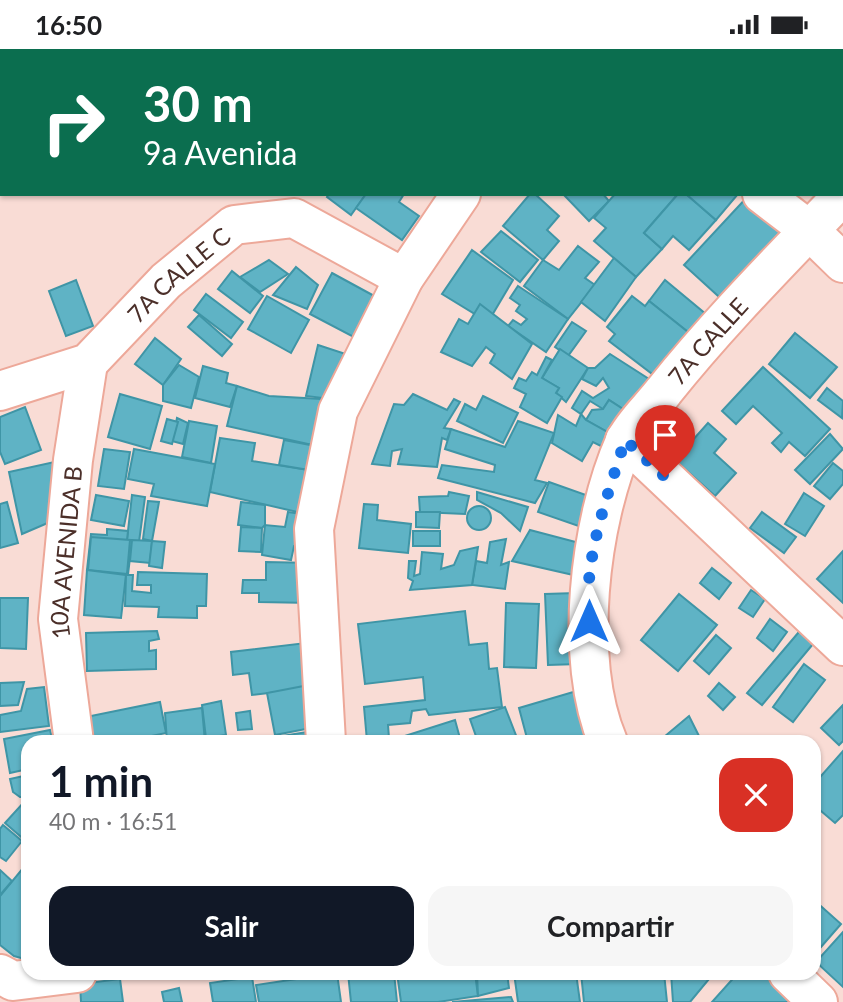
<!DOCTYPE html>
<html lang="es">
<head>
<meta charset="utf-8">
<style>
  body { margin:0; font-family:Lato,sans-serif; background:#f6f6f6; color:#202124; height:100vh; display:flex; flex-direction:column; font-size:26px; white-space:nowrap }
  * { box-sizing:border-box; margin:0 }
  p { font-size:23px; color:#757577 }
  .icon { flex:none; width:38px; height:38px; fill:none; stroke:currentColor; stroke-width:2; stroke-linecap:round; stroke-linejoin:round }
  .map { position:relative; flex:1; overflow:hidden }
  .details { position:absolute; left:21px; top:686px; width:800px; height:245px; display:flex; flex-direction:column; background:#fff; border-radius:21px; box-shadow:0 2px 5px #0004 }
  .details>* { flex:none }
  .top-card { position:absolute; left:0px; top:0px; width:844px; height:147px; box-shadow:0 2px 5px #0004; background:#0b6e4f; color:#fff; overflow:hidden }
  .pin { position:absolute; display:grid; place-items:center; width:60px; height:60px; color:#fff; margin:-72px -30px; border-radius:50% 50% 50% 0; rotate:-45deg; box-shadow:0 0 7px #0007 }
  .pin .icon { rotate:45deg }
  .me { position:absolute; width:77px; margin:-38px; rotate:0deg; stroke-linejoin:round; filter:drop-shadow(0 0 5px #0008) }
  .turn { display:flex; align-items:center; gap:24px; height:147px; padding:0 28px; font-size:32px }
  .turn .icon { width:91px; height:91px; stroke-width:2.5 }
  .turn b { display:block; font-size:49px; line-height:60px }
  .round { display:grid; place-items:center; flex:none; width:74px; height:74px; border-radius:21px; background:#f6f6f6 }
  .head { display:flex; align-items:center; justify-content:space-between; height:119px; padding:0 28px }
  h1 { font-size:42px; font-weight:700; line-height:52px; color:#111827 }
  .primary-button { display:flex; gap:14px; margin-top:auto; padding:14px 28px }
  .primary-button a { flex:1; height:80px; border-radius:21px; background:#111827; color:#fff; font-size:28px; font-weight:700; line-height:80px; text-align:center }
  .primary-button a+a { background:#f6f6f6; color:#202124 }
  .status { display:flex; justify-content:space-between; align-items:center; height:49px; padding:0 35px; background:#fff; direction:ltr }
  .status svg { height:19px; fill:currentColor }
  .map>svg:first-child { display:block }
  .building { fill:#5fb3c5; stroke:#3f95a6; stroke-width:2 }
  .lines { fill:none; stroke-linecap:round; stroke-linejoin:round }
  .minor-casing { stroke:#eda899; stroke-width:42 }
  .minor { stroke:#fff; stroke-width:38 }
  .route { stroke:#1a73e8; stroke-width:12; stroke-dasharray:0 21.6 }
  .labels { text-anchor:middle; dominant-baseline:central; stroke-width:7; stroke-linejoin:round; paint-order:stroke }
  .street-label { font-size:24px; fill:#4b2f29; stroke:#fff }
</style>
</head>
<body>
<div class="status"><b>16:50</b><svg viewBox="0 0 49 12"><path d="M0 12V9h3v3zM5 12V6h3v6zM10 12V3h3v9zM15 12V0h3v12zM26 1h20v11H26zM47 4h2v5h-2z"/></svg></div>
<div class="map">
<svg width="843" height="953" viewBox="0 0 843 953">
  <rect width="100%" height="100%" fill="#f9dcd5"/>
  <!-- building -->
  <g class="building">
    <polygon points="329,145 366,145 351,166 327,148"/>
    <polygon points="366,145 404,145 399,153 419,167 402,191 356,159"/>
    <polygon points="530,145 535,145 559,167 547,181 559,192 543,211 503,177"/>
    <polygon points="563,145 603,145 609,152 589,172"/>
    <polygon points="615,145 678,145 644,184 662,200 636,228 594,192 606,179 594,169"/>
    <polygon points="678,145 686,145 716,171 689,201 673,187 662,200 644,184"/>
    <polygon points="686,145 738,145 716,171"/>
    <polygon points="750,145 794,184 728,256 684,216"/>
    <polygon points="501,182 538,211 520,233 481,203"/>
    <polygon points="578,197 599,213 585,229 595,236 568,270 524,237 543,211 559,221"/>
    <polygon points="472,201 513,231 488,273 442,245"/>
    <polygon points="614,209 636,228 605,272 581,253"/>
    <polygon points="269,211 288,225 260,243 240,228"/>
    <polygon points="296,218 318,236 307,260 273,246"/>
    <polygon points="232,222 263,247 250,264 218,240"/>
    <polygon points="332,224 389,255 367,295 310,265"/>
    <polygon points="76,231 93,277 66,287 49,242"/>
    <polygon points="665,231 713,271 698,291 649,252"/>
    <polygon points="518,237 568,270 546,303 508,277 513,271 521,276 527,270 516,262 520,256 510,249"/>
    <polygon points="206,245 243,273 231,289 194,261"/>
    <polygon points="267,247 309,271 291,304 248,280"/>
    <polygon points="632,247 645,257 649,252 698,291 664,334 609,292 615,285 607,278"/>
    <polygon points="480,255 532,295 512,330 490,314 495,305 486,298 472,317 441,303 459,270 468,275"/>
    <polygon points="199,266 232,295 222,307 188,278"/>
    <polygon points="572,273 586,282 568,307 555,298"/>
    <polygon points="795,284 837,318 810,349 769,315"/>
    <polygon points="155,289 181,310 163,336 135,315"/>
    <polygon points="318,296 361,310 339,351 306,347"/>
    <polygon points="560,300 588,319 566,353 556,344 559,339 542,329"/>
    <polygon points="610,305 663,339 626,362 609,351 603,360 590,352 581,365 572,359 582,342 593,349 609,339 603,329 596,337 582,330 588,319 595,319"/>
    <polygon points="546,308 552,311 542,329 559,339 556,344 562,348 547,374 520,358 526,345 514,339 519,329 526,332 532,323 537,326"/>
    <polygon points="179,316 199,328 191,359 163,352 163,336"/>
    <polygon points="203,317 228,324 226,334 237,337 230,358 195,349"/>
    <polygon points="763,318 830,380 805,407 789,393 781,403 772,394 782,384 753,357 736,375 722,362"/>
    <polygon points="237,337 269,347 339,351 326,399 227,377"/>
    <polygon points="827,339 843,352 842,369 818,351"/>
    <polygon points="120,345 162,357 150,400 108,388"/>
    <polygon points="413,345 447,361 454,350 460,353 444,379 451,380 447,391 442,389 437,418 398,415 402,400 392,402 390,417 372,415 394,355 404,356"/>
    <polygon points="483,347 518,364 503,394 457,372 465,355 476,361"/>
    <polygon points="609,351 626,362 620,390 586,371 592,361 603,360"/>
    <polygon points="25,358 41,401 5,415 0,403 0,368"/>
    <polygon points="581,365 586,371 620,390 617,405 593,393 582,412 552,394 558,366 576,377"/>
    <polygon points="177,369 188,374 183,395 172,392"/>
    <polygon points="167,370 178,373 172,395 161,392"/>
    <polygon points="189,372 217,377 211,414 182,408"/>
    <polygon points="518,372 554,384 535,431 547,434 535,454 438,429 442,416 494,423 495,416 445,400 451,380 505,398"/>
    <polygon points="708,374 726,390 714,404 736,424 715,447 675,411"/>
    <polygon points="830,385 843,400 810,435 795,421"/>
    <polygon points="220,389 255,394 252,412 321,423 315,467 210,443"/>
    <polygon points="284,391 326,399 321,423 279,416"/>
    <polygon points="104,400 130,403 124,440 98,437"/>
    <polygon points="134,400 215,415 207,457 151,447 154,435 128,430"/>
    <polygon points="59,412 50,473 22,485 9,423"/>
    <polygon points="833,414 843,422 843,435 830,450 814,437"/>
    <polygon points="549,433 603,452 593,482 538,463"/>
    <polygon points="449,443 469,447 465,465 420,463 419,448 448,447"/>
    <polygon points="477,443 528,458 520,482 501,464 477,451"/>
    <polygon points="804,444 824,457 805,487 785,475"/>
    <polygon points="96,446 129,452 124,477 91,471"/>
    <polygon points="132,446 145,448 139,493 127,491"/>
    <polygon points="148,452 159,453 152,492 143,490"/>
    <polygon points="7,453 18,494 0,499 0,455"/>
    <polygon points="241,453 265,456 265,476 262,479 238,476"/>
    <polygon points="364,455 378,456 377,471 411,475 408,504 359,499"/>
    <circle cx="479" cy="469" r="12"/>
    <polygon points="288,463 315,467 304,498 294,497 291,511 262,506 265,476 285,478"/>
    <polygon points="416,463 440,463 439,479 416,478"/>
    <polygon points="762,463 796,488 784,504 750,479"/>
    <polygon points="241,478 262,479 261,503 239,502"/>
    <polygon points="107,480 128,482 127,491 132,491 128,526 87,521 91,485 107,486"/>
    <polygon points="530,481 587,496 582,528 512,512"/>
    <rect x="413" y="482" width="27" height="15"/>
    <polygon points="91,488 130,491 127,525 88,521"/>
    <polygon points="506,490 501,516 509,513 505,540 472,536 476,512 487,514 490,493"/>
    <polygon points="132,491 152,492 150,514 130,512"/>
    <polygon points="152,492 165,493 162,519 149,517"/>
    <polygon points="478,498 472,536 410,541 413,532 408,529 409,512 416,512 414,527 420,525 422,503 443,505 441,520 454,516 460,502"/>
    <polygon points="843,502 843,554 817,530"/>
    <polygon points="266,513 313,514 312,554 259,553 259,544 242,544 243,531 266,531"/>
    <polygon points="712,519 731,534 719,550 700,534"/>
    <polygon points="87,521 126,526 121,569 84,566"/>
    <polygon points="138,523 207,525 206,557 197,557 197,569 158,568 159,558 125,557 126,526 133,526 132,542 151,544 151,536 137,536"/>
    <polygon points="751,541 765,550 753,568 739,559"/>
    <polygon points="576,544 579,615 548,616 545,545"/>
    <polygon points="679,545 717,576 678,622 641,591"/>
    <polygon points="0,549 28,549 26,600 0,599"/>
    <polygon points="506,554 539,555 536,619 504,618"/>
    <polygon points="465,562 469,596 487,594 489,620 497,619 502,658 429,666 426,660 412,662 410,674 388,676 389,689 367,692 364,658 425,651 423,628 365,635 358,575"/>
    <polygon points="770,570 787,583 773,602 757,589"/>
    <polygon points="804,577 818,589 762,656 747,644"/>
    <polygon points="157,582 159,590 149,592 149,602 156,601 156,620 87,622 86,584"/>
    <polygon points="716,586 731,599 709,625 694,612"/>
    <polygon points="314,593 319,638 252,646 249,624 233,626 231,603"/>
    <polygon points="804,615 825,631 793,673 773,658"/>
    <polygon points="24,633 18,656 0,657 0,634"/>
    <polygon points="719,634 735,648 723,661 708,647"/>
    <polygon points="309,636 316,678 275,686 267,644"/>
    <polygon points="44,638 49,677 0,683 0,666 21,662 27,640"/>
    <polygon points="580,641 594,693 528,693 519,659"/>
    <polygon points="221,652 226,686 206,689 202,656"/>
    <polygon points="160,653 166,684 123,693 91,693 86,668"/>
    <polygon points="843,656 843,692 839,696 821,679"/>
    <polygon points="505,658 517,689 507,693 478,693 470,670"/>
    <polygon points="202,659 205,693 167,693 165,664"/>
    <polygon points="250,662 252,680 238,681 236,664"/>
    <polygon points="689,667 702,693 658,693"/>
    <polygon points="455,671 461,693 386,693"/>
    <polygon points="50,681 53,693 28,693 28,720 10,724 4,690"/>
    <polygon points="319,681 323,693 284,693 282,687"/>
    <polygon points="843,702 843,766 835,774 814,756 814,735"/>
    <polygon points="28,726 28,748 20,748 13,743 10,730"/>
    <polygon points="24,753 28,756 27,793 5,774"/>
    <polygon points="3,776 22,792 6,812 0,808 0,780"/>
    <polygon points="28,813 28,911 14,907 0,896 0,847"/>
    <polygon points="0,821 12,832 0,846"/>
    <polygon points="814,851 841,875 814,906"/>
    <polygon points="843,883 843,938 816,913"/>
    <polygon points="337,924 341,953 259,953 256,936"/>
    <polygon points="348,924 394,924 397,953 351,953"/>
    <polygon points="397,924 475,924 478,947 438,953 401,953"/>
    <polygon points="477,924 507,924 509,939 478,947"/>
    <polygon points="514,924 576,924 580,953 518,953"/>
    <polygon points="581,924 664,924 667,953 584,953"/>
    <polygon points="671,924 714,924 690,953 673,953"/>
    <polygon points="738,924 767,924 799,953 712,953"/>
    <polygon points="252,928 256,953 213,953 210,934"/>
    <polygon points="120,930 123,953 81,953 80,935"/>
    <polygon points="179,939 182,953 164,953 162,943"/>
    <polygon points="511,948 513,953 452,953"/>
  </g>
  <g class="lines">
    <!-- minor casing -->
    <g class="minor-casing">
      <g id="minor">
        <polyline points="565,0 569,2"/>
        <polyline points="597,2 599,0"/>
        <polyline points="762,145 809,181 843,214"/>
        <path id="s1" d="M0,342l88,-28 78,-82 68,-56 60,-7 110,60"/>
        <polyline points="625,391 843,597"/>
        <path id="s2" d="M74,693l-16,-123 15,-159 15,-97"/>
        <polyline points="326,693 314,480 338,362 404,229 461,145"/>
        <path id="s3" d="M608,693c-35,-82 -19,-220 17,-301 8,-17 27,-34 39,-50 55,-69 118,-132 179,-196"/>
        <polyline points="788,924 818,953"/>
        <polyline points="0,925 13,932 77,924"/>
      </g>
    </g>
    <!-- minor -->
    <use href="#minor" class="minor"/>
  </g>
  <g class="lines">
    <!-- route -->
    <path class="route" d="M589,572c-6,-62 18,-123 36,-181l40,37"/>
  </g>
  <g class="labels">
    <!-- street labels -->
    <g class="street-label">
      <text stroke="none"><textPath href="#s1" startOffset="219">7A CALLE C</textPath></text>
      <text stroke="none"><textPath href="#s3" startOffset="438">7A CALLE</textPath></text>
      <text stroke="none"><textPath href="#s2" startOffset="191">10A AVENIDA B</textPath></text>
    </g>
  </g>
</svg>
<div class="pin" style="left:665px;top:428px;background:#d93025"><svg class="icon" aria-label="arrive" viewBox="0 0 24 24"><path d="M6 21V4h12l-3 4 3 4H6"/></svg></div>
<svg class="me" style="left:589px;top:572px" viewBox="-20 -20 40 40"><path d="M0-17L14 15 0 8-14 15z" fill="#1a73e8" stroke="#fff" stroke-width="4"/></svg>
<div class="top-card">
<div class="turn"><svg class="icon" aria-label="right" viewBox="0 0 24 24"><path d="M7 20v-9h11M14 6l5 5-5 5"/></svg><div><b>30 m</b>9a Avenida</div></div>
</div>
<section class="details">
<div class="head"><div><h1>1 min</h1><p>40 m · 16:51</p></div><a class="round" style="background:#d93025;color:#fff"><svg class="icon" aria-label="close" viewBox="0 0 24 24"><path d="M6 6l12 12M18 6L6 18"/></svg></a></div>
<div class="primary-button"><a>Salir</a><a>Compartir</a></div>
</section>
</div>
</body>
</html>
